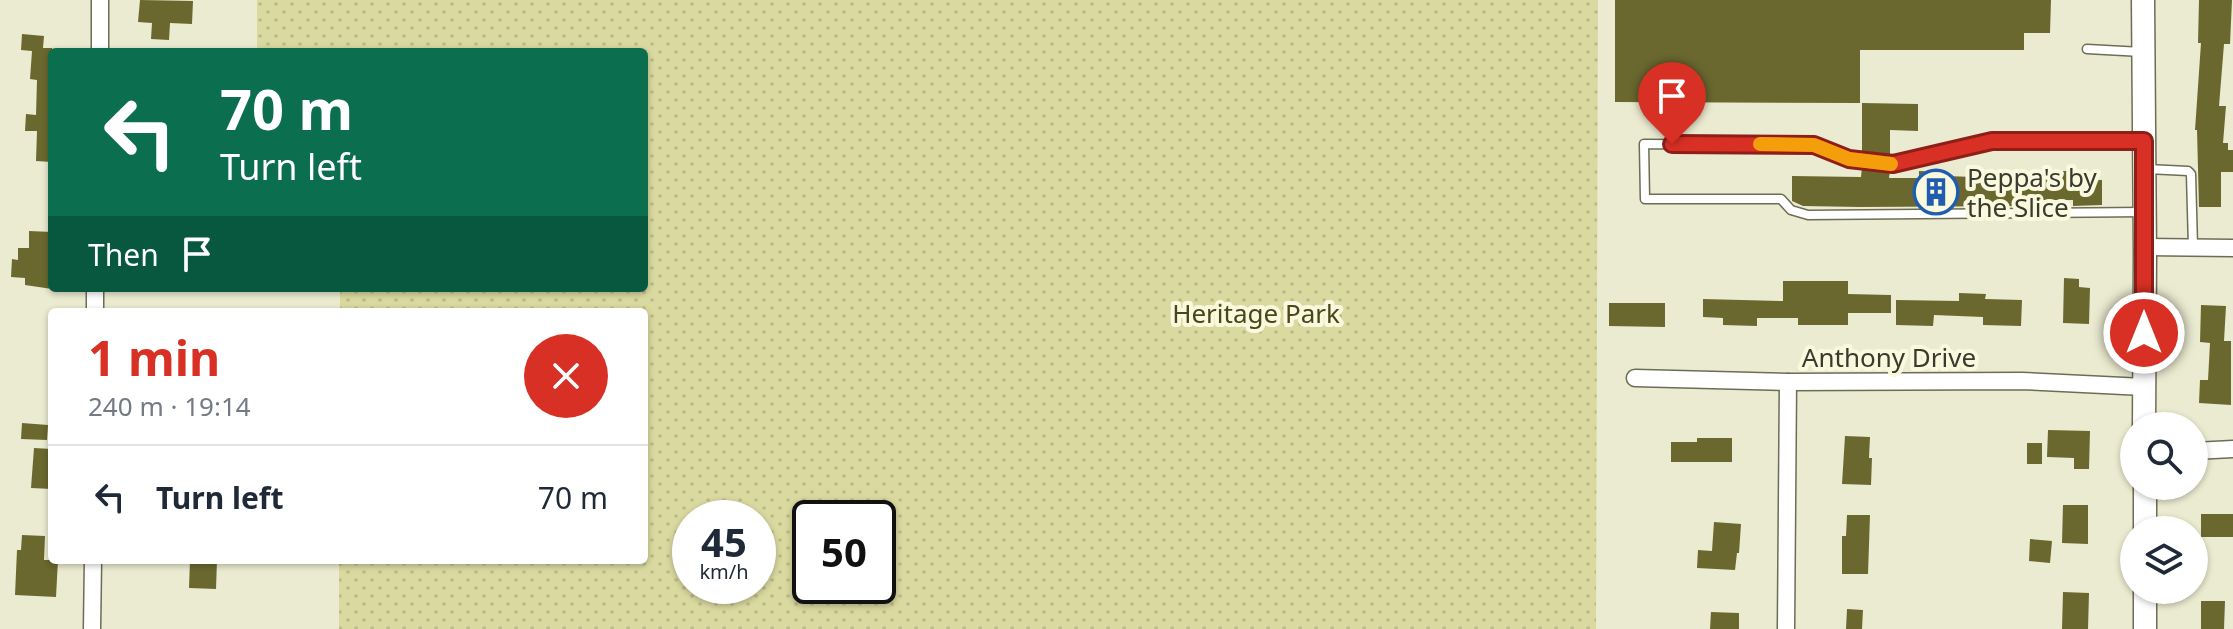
<!DOCTYPE html>
<html lang="en">
<head>
<meta charset="utf-8">
<style>
  body { margin:0; font-family:"Noto Sans",sans-serif; background:#f2f2f3; color:#1f2937; height:100vh; display:flex; flex-direction:column; font-size:30px; white-space:nowrap }
  * { box-sizing:border-box; margin:0 }
  p { font-size:26px; color:#747a83 }
  .icon { flex:none; width:44px; height:44px; fill:none; stroke:currentColor; stroke-width:2; stroke-linecap:round; stroke-linejoin:round }
  .map { position:relative; flex:1; overflow:hidden }
  .side { position:absolute; left:48px; top:308px; width:600px; height:256px; display:flex; flex-direction:column; background:#fff; border-radius:8px; box-shadow:0 2px 6px #0004 }
  .side>* { flex:none }
  .guide { position:absolute; left:48px; top:48px; width:600px; height:244px; border-radius:8px; box-shadow:0 2px 6px #0004; background:#0b6e4f; color:#fff; overflow:hidden }
  .controls { position:absolute; left:2120px; top:412px; display:grid; gap:16px }
  .controls a { display:grid; place-items:center; width:88px; height:88px; border-radius:50%; background:#fff; box-shadow:0 2px 6px #0004; font-size:40px }
  .speed { position:absolute; left:672px; top:500px; display:flex; gap:16px; font-size:40px; font-weight:700; text-align:center }
  .speed>* { display:grid; place-content:center; width:104px; height:104px; border-radius:50%; background:#fff; box-shadow:0 2px 6px #0004; line-height:1 }
  .speed small { font-size:20px; font-weight:400 }
  .speed .limit { border:4px solid #111; border-radius:12px; background:#fff; color:#111 }
  .pin { position:absolute; display:grid; place-items:center; width:68px; height:68px; color:#fff; margin:-82px -34px; border-radius:50% 50% 50% 0; rotate:-45deg; box-shadow:0 0 8px #0007 }
  .pin .icon { rotate:45deg }
  .me { position:absolute; width:88px; margin:-44px; rotate:0deg; stroke-linejoin:round; filter:drop-shadow(0 0 6px #0008) }
  .turn { display:flex; align-items:center; gap:28px; height:168px; padding:0 40px; font-size:36px }
  .turn .icon { width:104px; height:104px; stroke-width:2.5 }
  .turn b { display:block; font-size:56px; line-height:68px }
  .then { display:flex; align-items:center; height:76px; padding:0 40px; background:#0003; gap:16px; font-size:30px }
  .round { display:grid; place-items:center; flex:none; width:84px; height:84px; border-radius:42px; background:#f2f2f3 }
  .summary { display:flex; align-items:center; justify-content:space-between; height:136px; padding:0 40px }
  h1 { font-size:48px; font-weight:700; line-height:60px; color:#d93025 }
  ul { padding:0; list-style:none }
  li { display:flex; align-items:center; gap:24px; height:104px; padding:0 40px; border-top:2px solid #e0e1e3 }
  li div { flex:1 }
  li b { display:block; font-size:30px }
  li em { font-style:normal }
  .map>svg:first-child { display:block }
  .grass { fill:url(#grass-dots); fill-rule:evenodd }
  .building { fill:#6a682f }
  .lines { fill:none; stroke-linecap:round; stroke-linejoin:round }
  .service-casing { stroke:#6d6d56; stroke-width:11 }
  .minor-casing { stroke:#6d6d56; stroke-width:19 }
  .secondary-casing { stroke:#6d6d56; stroke-width:25 }
  .service { stroke:#fff; stroke-width:8 }
  .minor { stroke:#fff; stroke-width:16 }
  .secondary { stroke:#fff; stroke-width:22 }
  .route-casing { stroke:#8d1f18; stroke-width:20 }
  .route { stroke:#d93025; stroke-width:14 }
  .slow { stroke:#f59e0b; stroke-width:14 }
  .labels { text-anchor:middle; dominant-baseline:central; stroke-width:8; stroke-linejoin:round; paint-order:stroke }
  .poi-label { font-size:26px; fill:#3a3a2f; stroke:#f9f9de; text-anchor:start }
  .park-label { font-size:26px; fill:#48471a; stroke:#f9f9de }
  .street-label { font-size:26px; fill:#3a3a2f; stroke:#f9f9de }
</style>
</head>
<body>
<div class="map">
<svg width="2233" height="629" viewBox="0 0 2233 629">
  <defs>
    <pattern id="grass-dots" width="8" height="8" patternUnits="userSpaceOnUse" patternTransform="scale(2)"><rect width="8" height="8" fill="#dad9a0"/><path d="M2 2h.1M6 6h.1" fill="none" stroke="#bcbb8a" stroke-width="1.8" stroke-linecap="round"/></pattern>
  </defs>
  <rect width="100%" height="100%" fill="#ebebd1"/>
  <!-- grass -->
  <path class="grass" d="M257,0h1341l-2,629h-1257v-69h305v-248h-304v-24h304v-236h-387zM690,518h68v68h-68zM810,518h68v68h-68z"/>
  <!-- building -->
  <g class="building">
    <polygon points="140,0 193,1 192,24 170,23 169,40 151,39 152,23 138,22"/>
    <polygon points="1615,0 2051,0 2050,33 2024,33 2024,50 1860,50 1860,103 1615,102"/>
    <polygon points="2199,0 2232,0 2230,44 2224,44 2219,106 2226,106 2223,143 2228,143 2228,150 2233,150 2233,172 2221,172 2221,207 2199,207 2197,130 2195,130 2201,43 2198,43"/>
    <polygon points="22,34 44,36 43,48 52,48 52,162 36,161 37,131 25,131 26,114 36,115 37,80 30,79 32,51 21,50"/>
    <polygon points="1862,103 1918,104 1918,131 1890,130 1890,157 1862,153"/>
    <polygon points="1862,167 1890,171 1889,178 1919,178 1919,171 1945,172 1945,176 2035,179 2036,171 2073,171 2072,180 2102,180 2102,205 2073,206 2073,200 2038,200 2037,206 1860,207 1803,206 1792,201 1792,176 1861,177"/>
    <polygon points="29,231 52,232 52,289 25,285 25,278 11,277 12,259 18,260 18,248 29,248"/>
    <polygon points="2064,278 2079,279 2079,287 2090,288 2089,324 2063,323"/>
    <polygon points="1783,281 1848,281 1848,294 1891,295 1891,313 1848,313 1848,325 1798,325 1798,318 1757,318 1757,326 1723,325 1723,318 1703,317 1703,299 1783,301"/>
    <polygon points="1959,293 1986,294 1985,299 2022,300 2021,326 1983,325 1983,317 1934,315 1933,326 1896,325 1896,300 1959,301"/>
    <polygon points="1609,303 1665,303 1665,327 1609,326"/>
    <polygon points="2201,305 2226,306 2224,341 2231,341 2231,405 2199,403 2200,380 2208,380 2210,343 2200,342"/>
    <polygon points="22,423 48,425 47,440 21,439"/>
    <polygon points="2048,430 2090,431 2089,469 2074,469 2074,458 2047,457"/>
    <polygon points="1845,436 1870,437 1869,458 1872,458 1871,485 1842,484"/>
    <polygon points="1697,438 1732,438 1732,462 1671,462 1671,442 1697,442"/>
    <rect x="2027" y="443" width="15" height="21"/>
    <polygon points="34,448 52,449 52,489 31,488"/>
    <polygon points="2063,505 2088,505 2088,544 2062,543"/>
    <rect x="2201" y="514" width="32" height="23"/>
    <polygon points="1847,515 1870,515 1868,574 1842,574 1842,536 1846,536"/>
    <polygon points="1714,522 1741,524 1739,553 1737,553 1735,570 1697,568 1698,550 1712,551"/>
    <polygon points="22,535 45,536 44,560 58,560 56,597 15,595 17,550 21,550"/>
    <polygon points="2030,539 2052,541 2050,563 2029,561"/>
    <polygon points="190,560 217,560 216,589 189,588"/>
    <polygon points="2063,592 2089,593 2088,629 2062,629"/>
    <polygon points="2201,601 2225,601 2224,629 2201,629"/>
    <polygon points="1847,609 1863,610 1862,629 1846,629"/>
    <polygon points="1711,612 1739,613 1739,629 1710,629"/>
  </g>
  <g class="lines">
    <!-- service casing -->
    <g class="service-casing">
      <g id="service">
        <polyline points="2087,49 2142,52"/>
        <polyline points="2143,141 1992,141 1893,164 1849,159 1814,145 1644,144 1645,199 1781,199 1791,210 1808,215 2145,212"/>
        <polyline points="2147,169 2188,171 2191,174 2193,247"/>
      </g>
    </g>
    <!-- minor casing -->
    <g class="minor-casing">
      <g id="minor">
        <polyline points="100,0 100,52"/>
        <polyline points="2145,247 2233,248"/>
        <polyline points="95,312 95,288"/>
        <polyline points="1635,378 1788,382 2022,381 2144,387"/>
        <polyline points="2194,451 2233,449"/>
        <polyline points="92,629 93,560"/>
        <polyline points="1786,629 1788,382"/>
      </g>
    </g>
    <!-- secondary casing -->
    <g class="secondary-casing">
      <g id="secondary">
        <polyline points="2143,0 2145,254 2144,426"/>
        <polyline points="2145,486 2145,530"/>
        <polyline points="2145,590 2145,629"/>
      </g>
    </g>
    <!-- service -->
    <use href="#service" class="service"/>
    <!-- minor -->
    <use href="#minor" class="minor"/>
    <!-- secondary -->
    <use href="#secondary" class="secondary"/>
  </g>
  <g class="lines">
    <!-- route casing -->
    <g class="route-casing">
      <polyline id="route" points="1672,144 1814,145 1849,159 1893,164 1992,141 2144,141 2144,333"/>
    </g>
    <!-- route -->
    <use href="#route" class="route"/>
    <!-- slow -->
    <polyline class="slow" points="1760,144 1814,145 1849,159 1891,164"/>
  </g>
  <!-- icons -->
  <defs>
    <g id="building-ring" transform="scale(2.3)"><circle r="9.5" fill="#f9f9de" stroke="#215daf" stroke-width="1.5"/><path d="M-4-6H4V6H1V3H-1V6H-4ZM-2.5-4.3h1.7v1.8h-1.7ZM.8-4.3h1.7v1.8H.8ZM-2.5-1h1.7V.8h-1.7ZM.8-1h1.7V.8H.8Z" fill="#215daf"/></g>
  </defs>
  <g fill-rule="evenodd">
    <use href="#building-ring" x="1936" y="192"/>
  </g>
  <g class="labels">
    <!-- poi labels -->
    <g class="poi-label">
      <text x="1967" y="177">Peppa's by<tspan x="1967" dy="30">the Slice</tspan></text>
    </g>
    <!-- park labels -->
    <g class="park-label">
      <text x="1256" y="313">Heritage Park</text>
    </g>
    <!-- street labels -->
    <g class="street-label">
      <text x="1889" y="357">Anthony Drive</text>
    </g>
  </g>
</svg>
<div class="controls">
<a><svg class="icon" aria-label="search" viewBox="0 0 24 24"><circle cx="10" cy="10" r="6"/><path d="M15 15l6 6"/></svg></a>
<a><svg class="icon" aria-label="layers" viewBox="0 0 24 24"><path d="M12 4l9 5-9 5-9-5zM3 14l9 5 9-5"/></svg></a>
</div>
<div class="speed"><div>45<small>km/h</small></div><div class="limit">50</div></div>
<div class="pin" style="left:1672px;top:144px;background:#d93025"><svg class="icon" aria-label="arrive" viewBox="0 0 24 24"><path d="M6 21V4h12l-3 4 3 4H6"/></svg></div>
<svg class="me" style="left:2144px;top:333px" viewBox="-20 -20 40 40"><circle r="17" fill="#d93025" stroke="#fff" stroke-width="3"/><path d="M0-11L8 9 0 5-8 9z" fill="#fff"/></svg>
<div class="guide">
<div class="turn"><svg class="icon" aria-label="left" viewBox="0 0 24 24"><path d="M17 20v-9H6M10 6l-5 5 5 5"/></svg><div><b>70 m</b>Turn left</div></div>
<div class="then">Then<svg class="icon" aria-label="arrive" viewBox="0 0 24 24"><path d="M6 21V4h12l-3 4 3 4H6"/></svg></div>
</div>
<section class="side">
<div class="summary"><div><h1>1 min</h1><p>240 m · 19:14</p></div><a class="round" style="background:#d93025;color:#fff"><svg class="icon" aria-label="close" viewBox="0 0 24 24"><path d="M6 6l12 12M18 6L6 18"/></svg></a></div>
<ul>
<li><svg class="icon" aria-label="left" viewBox="0 0 24 24"><path d="M17 20v-9H6M10 6l-5 5 5 5"/></svg><div><b>Turn left</b></div><em>70 m</em></li>
</ul>
</section>
</div>
</body>
</html>
